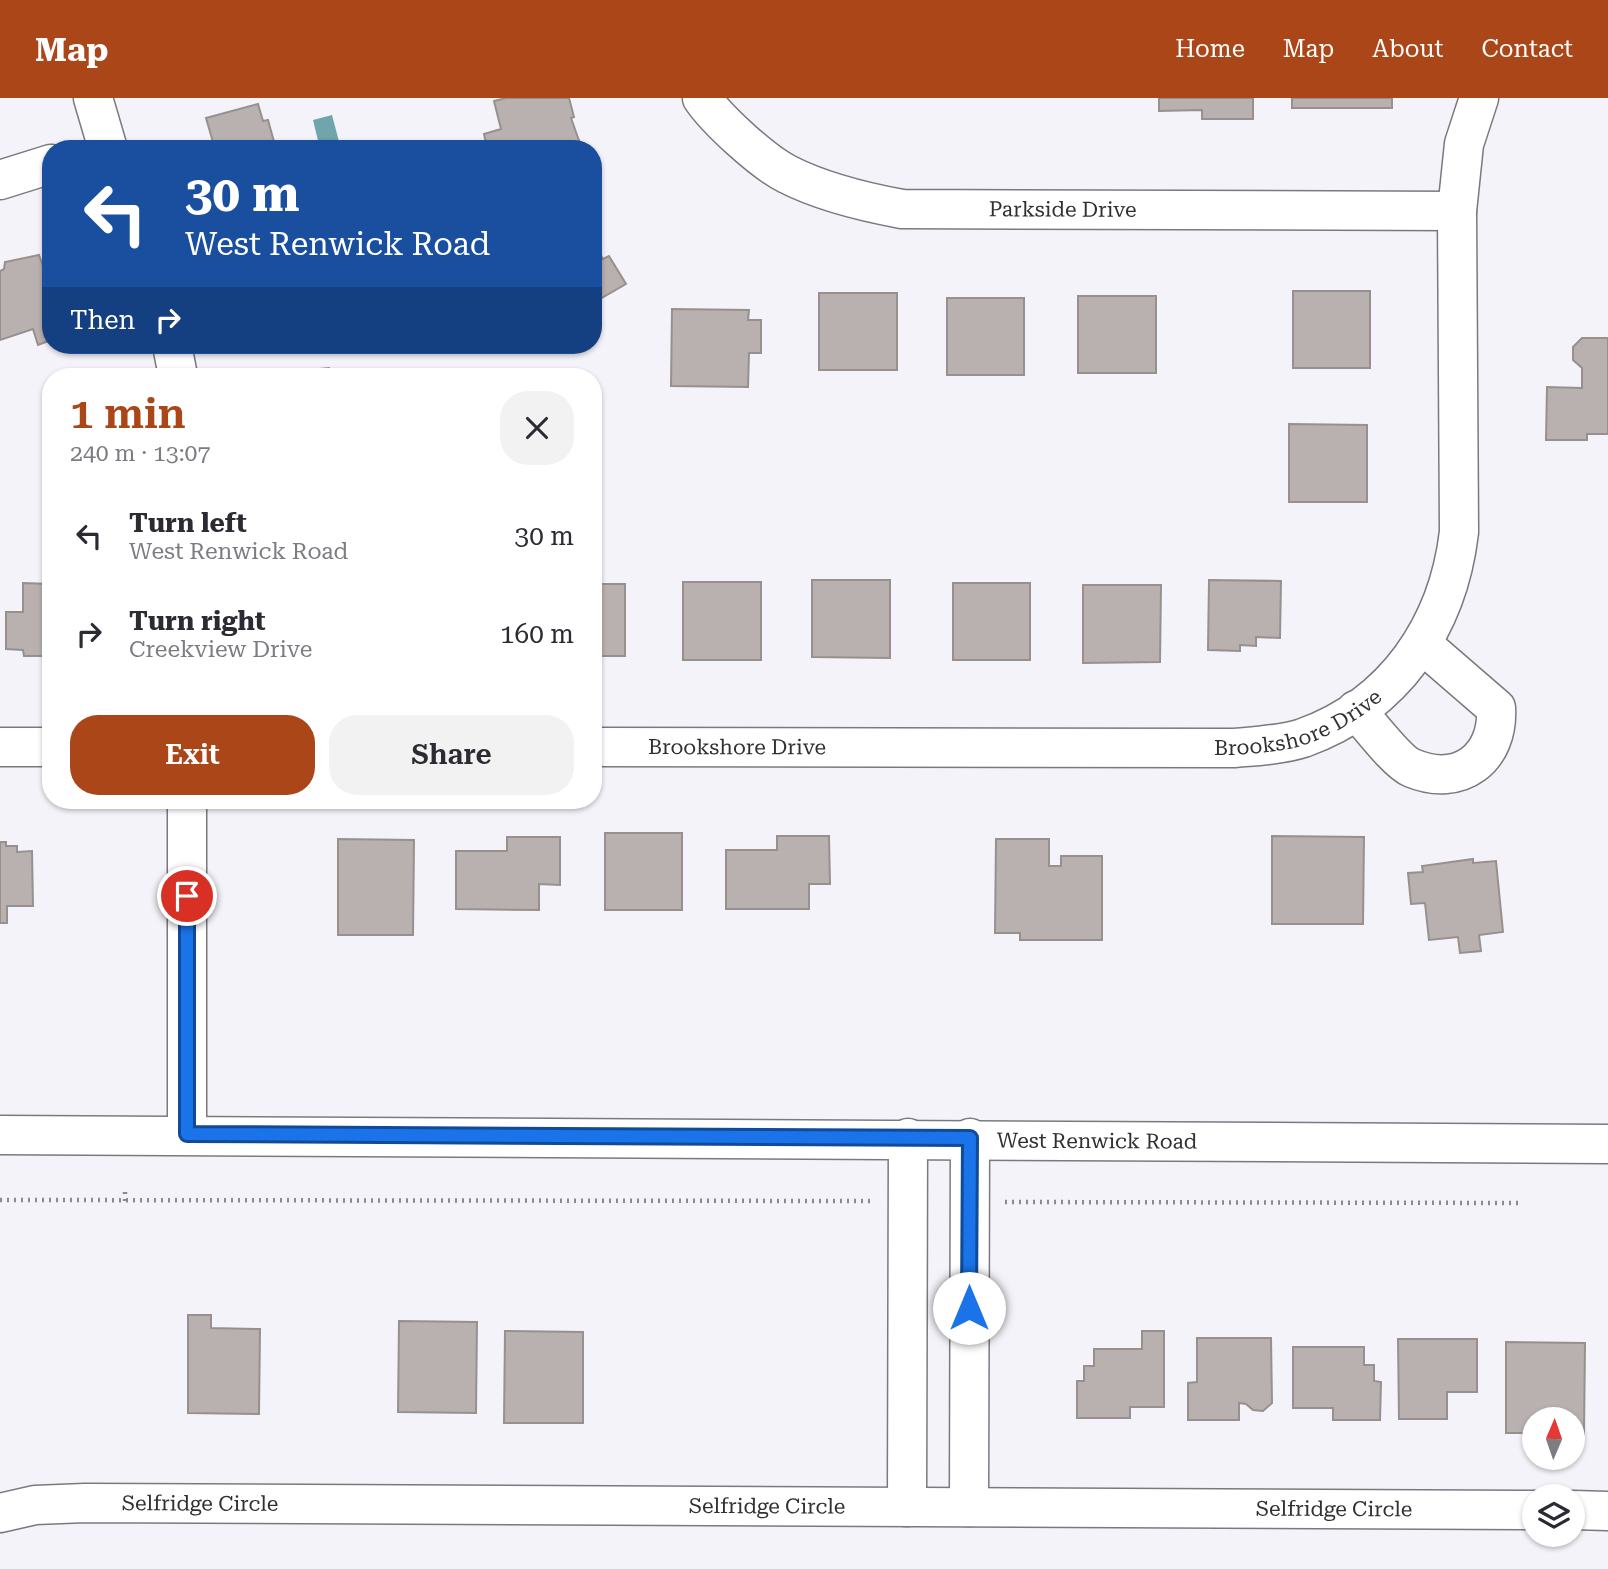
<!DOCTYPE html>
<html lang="en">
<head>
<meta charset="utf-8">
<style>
  body { margin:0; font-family:"Roboto Serif",serif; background:#f2f2f3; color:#2b2b33; height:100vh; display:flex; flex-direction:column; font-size:26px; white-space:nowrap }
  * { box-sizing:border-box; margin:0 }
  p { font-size:23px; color:#7c7c81 }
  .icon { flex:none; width:38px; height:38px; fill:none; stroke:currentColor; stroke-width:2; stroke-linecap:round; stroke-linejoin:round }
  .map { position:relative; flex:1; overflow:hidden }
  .details { position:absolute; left:42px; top:270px; width:560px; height:441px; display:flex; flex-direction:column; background:#fff; border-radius:28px; box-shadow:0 2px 5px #0004 }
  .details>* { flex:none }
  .banner { position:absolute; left:42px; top:42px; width:560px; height:214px; border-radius:28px; box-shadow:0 2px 5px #0004; background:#1a4fa0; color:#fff; overflow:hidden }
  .needle { width:46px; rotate:2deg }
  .controls { position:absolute; left:1522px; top:1309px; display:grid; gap:14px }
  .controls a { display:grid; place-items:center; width:63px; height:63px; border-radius:50%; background:#fff; box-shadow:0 2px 5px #0004; font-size:35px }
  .pin { position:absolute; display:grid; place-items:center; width:60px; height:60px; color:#fff; margin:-30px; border:4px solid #fff; border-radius:50%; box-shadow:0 2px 7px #0007 }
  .me { position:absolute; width:77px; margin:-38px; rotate:0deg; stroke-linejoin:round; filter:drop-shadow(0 0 5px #0008) }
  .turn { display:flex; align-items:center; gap:24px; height:147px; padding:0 28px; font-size:32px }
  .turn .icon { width:91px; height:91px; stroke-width:2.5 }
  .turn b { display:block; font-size:49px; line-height:60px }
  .then { display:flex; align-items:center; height:66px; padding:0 28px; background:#0003; gap:14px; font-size:26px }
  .round { display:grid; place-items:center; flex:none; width:74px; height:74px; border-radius:28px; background:#f2f2f3 }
  .summary { display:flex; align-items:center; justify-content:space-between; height:119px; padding:0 28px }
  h1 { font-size:42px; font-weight:600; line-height:52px; color:#ab4619 }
  .button { display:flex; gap:14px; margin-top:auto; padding:14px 28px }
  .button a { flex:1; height:80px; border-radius:28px; background:#ab4619; color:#fff; font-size:28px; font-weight:600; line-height:80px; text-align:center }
  .button a+a { background:#f2f2f3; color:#2b2b33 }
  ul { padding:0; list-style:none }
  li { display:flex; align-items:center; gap:21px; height:98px; padding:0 28px }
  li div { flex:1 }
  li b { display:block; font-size:26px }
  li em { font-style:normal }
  header { display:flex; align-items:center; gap:42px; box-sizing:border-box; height:98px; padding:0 35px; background:#ab4619; color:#fff }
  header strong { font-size:33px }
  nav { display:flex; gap:38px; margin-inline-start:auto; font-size:24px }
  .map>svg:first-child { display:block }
  .water { fill:#6fa5ab }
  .building { fill:#b9b1af; stroke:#97908e; stroke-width:2 }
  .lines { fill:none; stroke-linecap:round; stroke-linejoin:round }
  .minor-casing { stroke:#7b797f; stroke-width:41 }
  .path { stroke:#8b8a8f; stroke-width:4.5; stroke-dasharray:2 5; stroke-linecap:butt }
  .minor { stroke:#fff; stroke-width:38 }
  .route-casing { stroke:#114b97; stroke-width:18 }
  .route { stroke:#1a73e8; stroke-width:12 }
  .labels { text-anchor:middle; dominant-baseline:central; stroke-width:7; stroke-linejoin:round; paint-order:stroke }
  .street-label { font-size:21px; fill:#302f32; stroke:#f4f3f9 }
</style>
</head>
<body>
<header>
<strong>Map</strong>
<nav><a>Home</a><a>Map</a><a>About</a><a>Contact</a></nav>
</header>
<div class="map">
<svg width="1608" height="1471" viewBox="0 0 1608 1471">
  <rect width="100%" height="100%" fill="#f4f3f9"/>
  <!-- water -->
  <polygon class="water" points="332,17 341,51 320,51 313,22"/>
  <!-- building -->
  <g class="building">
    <polygon points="506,0 569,0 574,19 571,20 582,51 487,51 484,36 501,31 494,3"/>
    <polygon points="1159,0 1253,0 1253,21 1202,21 1202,12 1159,13"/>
    <rect x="1292" y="0" width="100" height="10"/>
    <polygon points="258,6 263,23 268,22 276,51 215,51 206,20"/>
    <polygon points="593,145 603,161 609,158 626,186 593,205"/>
    <polygon points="39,157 51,190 51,224 48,225 51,242 38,247 33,231 0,242 0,173 4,171 5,164"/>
    <rect x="1293" y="193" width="77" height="77"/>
    <rect x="819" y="195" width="78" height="77"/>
    <rect x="1078" y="198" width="78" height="77"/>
    <rect x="947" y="200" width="77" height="77"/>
    <polygon points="672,211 749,212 748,222 761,222 761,255 749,255 748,289 671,288"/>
    <polygon points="1582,240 1608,240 1608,336 1587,336 1587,342 1546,342 1547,289 1582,290 1582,270 1573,262 1573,249"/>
    <polygon points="329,270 329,278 279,278 279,275"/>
    <polygon points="1289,326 1367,327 1367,404 1289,404"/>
    <polygon points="812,482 890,482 890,560 812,559"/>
    <polygon points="1209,482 1281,483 1280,540 1256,539 1256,548 1240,547 1240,553 1208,552"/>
    <rect x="683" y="484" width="78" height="78"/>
    <polygon points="23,485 51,486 51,558 24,558 23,552 6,551 6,514 23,514"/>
    <rect x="953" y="485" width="77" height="77"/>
    <rect x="593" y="486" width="32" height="72"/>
    <polygon points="1083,487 1161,487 1160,564 1083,565"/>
    <rect x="605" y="735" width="77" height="77"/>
    <polygon points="777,738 829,738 830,786 809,786 809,811 726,811 726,752 777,752"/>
    <polygon points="1272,738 1364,739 1363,826 1272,826"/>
    <polygon points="507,739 560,739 560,787 539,786 539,812 456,811 456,753 507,753"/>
    <polygon points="338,741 414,742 413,837 338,837"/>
    <polygon points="996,741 1049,741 1049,768 1061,768 1061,758 1102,758 1102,842 1020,842 1020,835 995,835"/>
    <polygon points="0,744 6,744 6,748 17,748 17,754 32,753 33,808 7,808 7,825 0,825"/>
    <polygon points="1473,761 1473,765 1496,763 1503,834 1479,837 1481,853 1460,855 1458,839 1429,842 1425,805 1411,806 1408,775 1423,774 1422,768"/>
    <polygon points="188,1217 211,1217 211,1230 260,1231 259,1316 188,1315"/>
    <polygon points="399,1223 477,1224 476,1315 398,1314"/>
    <polygon points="505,1233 583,1234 583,1325 504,1325"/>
    <polygon points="1142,1233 1164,1233 1164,1309 1130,1309 1130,1320 1077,1320 1077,1283 1084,1283 1084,1268 1094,1268 1094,1251 1142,1251"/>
    <polygon points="1197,1240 1271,1240 1272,1305 1263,1313 1253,1312 1246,1306 1239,1305 1239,1322 1188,1322 1188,1285 1197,1284"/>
    <polygon points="1398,1241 1477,1241 1477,1294 1447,1294 1447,1321 1399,1321"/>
    <polygon points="1506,1244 1585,1245 1584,1336 1573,1336 1573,1321 1535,1321 1535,1335 1506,1335"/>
    <polygon points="1293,1249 1364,1249 1364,1267 1374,1267 1374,1283 1381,1284 1380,1322 1333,1322 1333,1310 1293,1310"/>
  </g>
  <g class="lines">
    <!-- minor casing -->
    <g class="minor-casing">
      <g id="minor">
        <polyline points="93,0 108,51"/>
        <path id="s1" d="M702,0c15,22 61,64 85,76 35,18 77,28 115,35l555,2"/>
        <polyline points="0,82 51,66"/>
        <polyline points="172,247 178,278"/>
        <path d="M1356,612c13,14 41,52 56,58 48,20 87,-10 84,-60l-74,-64"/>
        <polyline points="0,649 51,649"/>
        <path id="s2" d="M593,649l641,1c23,-2 47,-3 69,-10 92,-33 145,-112 156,-206l-2,-321 7,-67 15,-46"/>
        <polyline points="187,702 187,1036"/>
        <path id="s3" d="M0,1037l1608,9"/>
        <polyline points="907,1409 908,1040"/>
        <polyline points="969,1409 970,1040"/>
        <polyline points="1573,1412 1608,1413"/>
        <path id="s4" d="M0,1415l35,-8 50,-2 1450,7"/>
      </g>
    </g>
    <!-- path -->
    <g class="path">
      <polyline points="125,1094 125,1103"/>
      <polyline points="0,1102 874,1103"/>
      <polyline points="1005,1104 1521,1105"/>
    </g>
    <!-- minor -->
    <use href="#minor" class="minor"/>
  </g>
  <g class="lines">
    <!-- route casing -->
    <g class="route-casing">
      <polyline id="route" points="187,798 187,1036 970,1040 969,1210"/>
    </g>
    <!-- route -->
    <use href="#route" class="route"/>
  </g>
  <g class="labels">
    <!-- street labels -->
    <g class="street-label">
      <text stroke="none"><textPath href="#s1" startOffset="396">Parkside Drive</textPath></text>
      <text stroke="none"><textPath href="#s2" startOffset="710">Brookshore Drive</textPath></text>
      <text stroke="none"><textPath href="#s2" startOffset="144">Brookshore Drive</textPath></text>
      <text stroke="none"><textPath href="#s3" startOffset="1097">West Renwick Road</textPath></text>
      <text stroke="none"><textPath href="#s4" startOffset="201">Selfridge Circle</textPath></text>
      <text stroke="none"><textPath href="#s4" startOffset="768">Selfridge Circle</textPath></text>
      <text stroke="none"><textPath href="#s4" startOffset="1335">Selfridge Circle</textPath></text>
    </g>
  </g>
</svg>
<div class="controls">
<a><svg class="needle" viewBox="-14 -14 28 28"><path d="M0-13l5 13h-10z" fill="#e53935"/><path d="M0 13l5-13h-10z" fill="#7c7c81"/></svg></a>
<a><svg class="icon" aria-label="layers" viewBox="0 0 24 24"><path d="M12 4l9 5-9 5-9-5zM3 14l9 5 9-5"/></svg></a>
</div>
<div class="pin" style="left:187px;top:798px;background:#d93025"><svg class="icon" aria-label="arrive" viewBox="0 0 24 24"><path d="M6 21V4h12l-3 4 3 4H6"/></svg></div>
<svg class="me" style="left:969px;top:1210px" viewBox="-20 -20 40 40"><circle r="19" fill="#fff"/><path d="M0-13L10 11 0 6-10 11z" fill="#1a73e8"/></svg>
<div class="banner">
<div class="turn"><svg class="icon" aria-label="left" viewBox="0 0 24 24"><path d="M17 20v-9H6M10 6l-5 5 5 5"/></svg><div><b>30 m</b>West Renwick Road</div></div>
<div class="then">Then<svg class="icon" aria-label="right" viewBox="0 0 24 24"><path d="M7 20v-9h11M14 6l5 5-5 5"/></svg></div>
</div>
<section class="details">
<div class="summary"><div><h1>1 min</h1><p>240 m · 13:07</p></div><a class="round"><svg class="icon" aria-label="close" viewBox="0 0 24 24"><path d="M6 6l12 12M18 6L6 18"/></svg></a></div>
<ul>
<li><svg class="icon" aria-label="left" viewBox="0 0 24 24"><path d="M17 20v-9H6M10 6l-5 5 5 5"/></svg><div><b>Turn left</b><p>West Renwick Road</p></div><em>30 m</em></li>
<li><svg class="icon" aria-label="right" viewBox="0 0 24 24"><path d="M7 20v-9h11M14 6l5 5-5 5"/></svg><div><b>Turn right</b><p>Creekview Drive</p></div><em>160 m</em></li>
</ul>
<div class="button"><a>Exit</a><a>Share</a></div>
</section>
</div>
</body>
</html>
